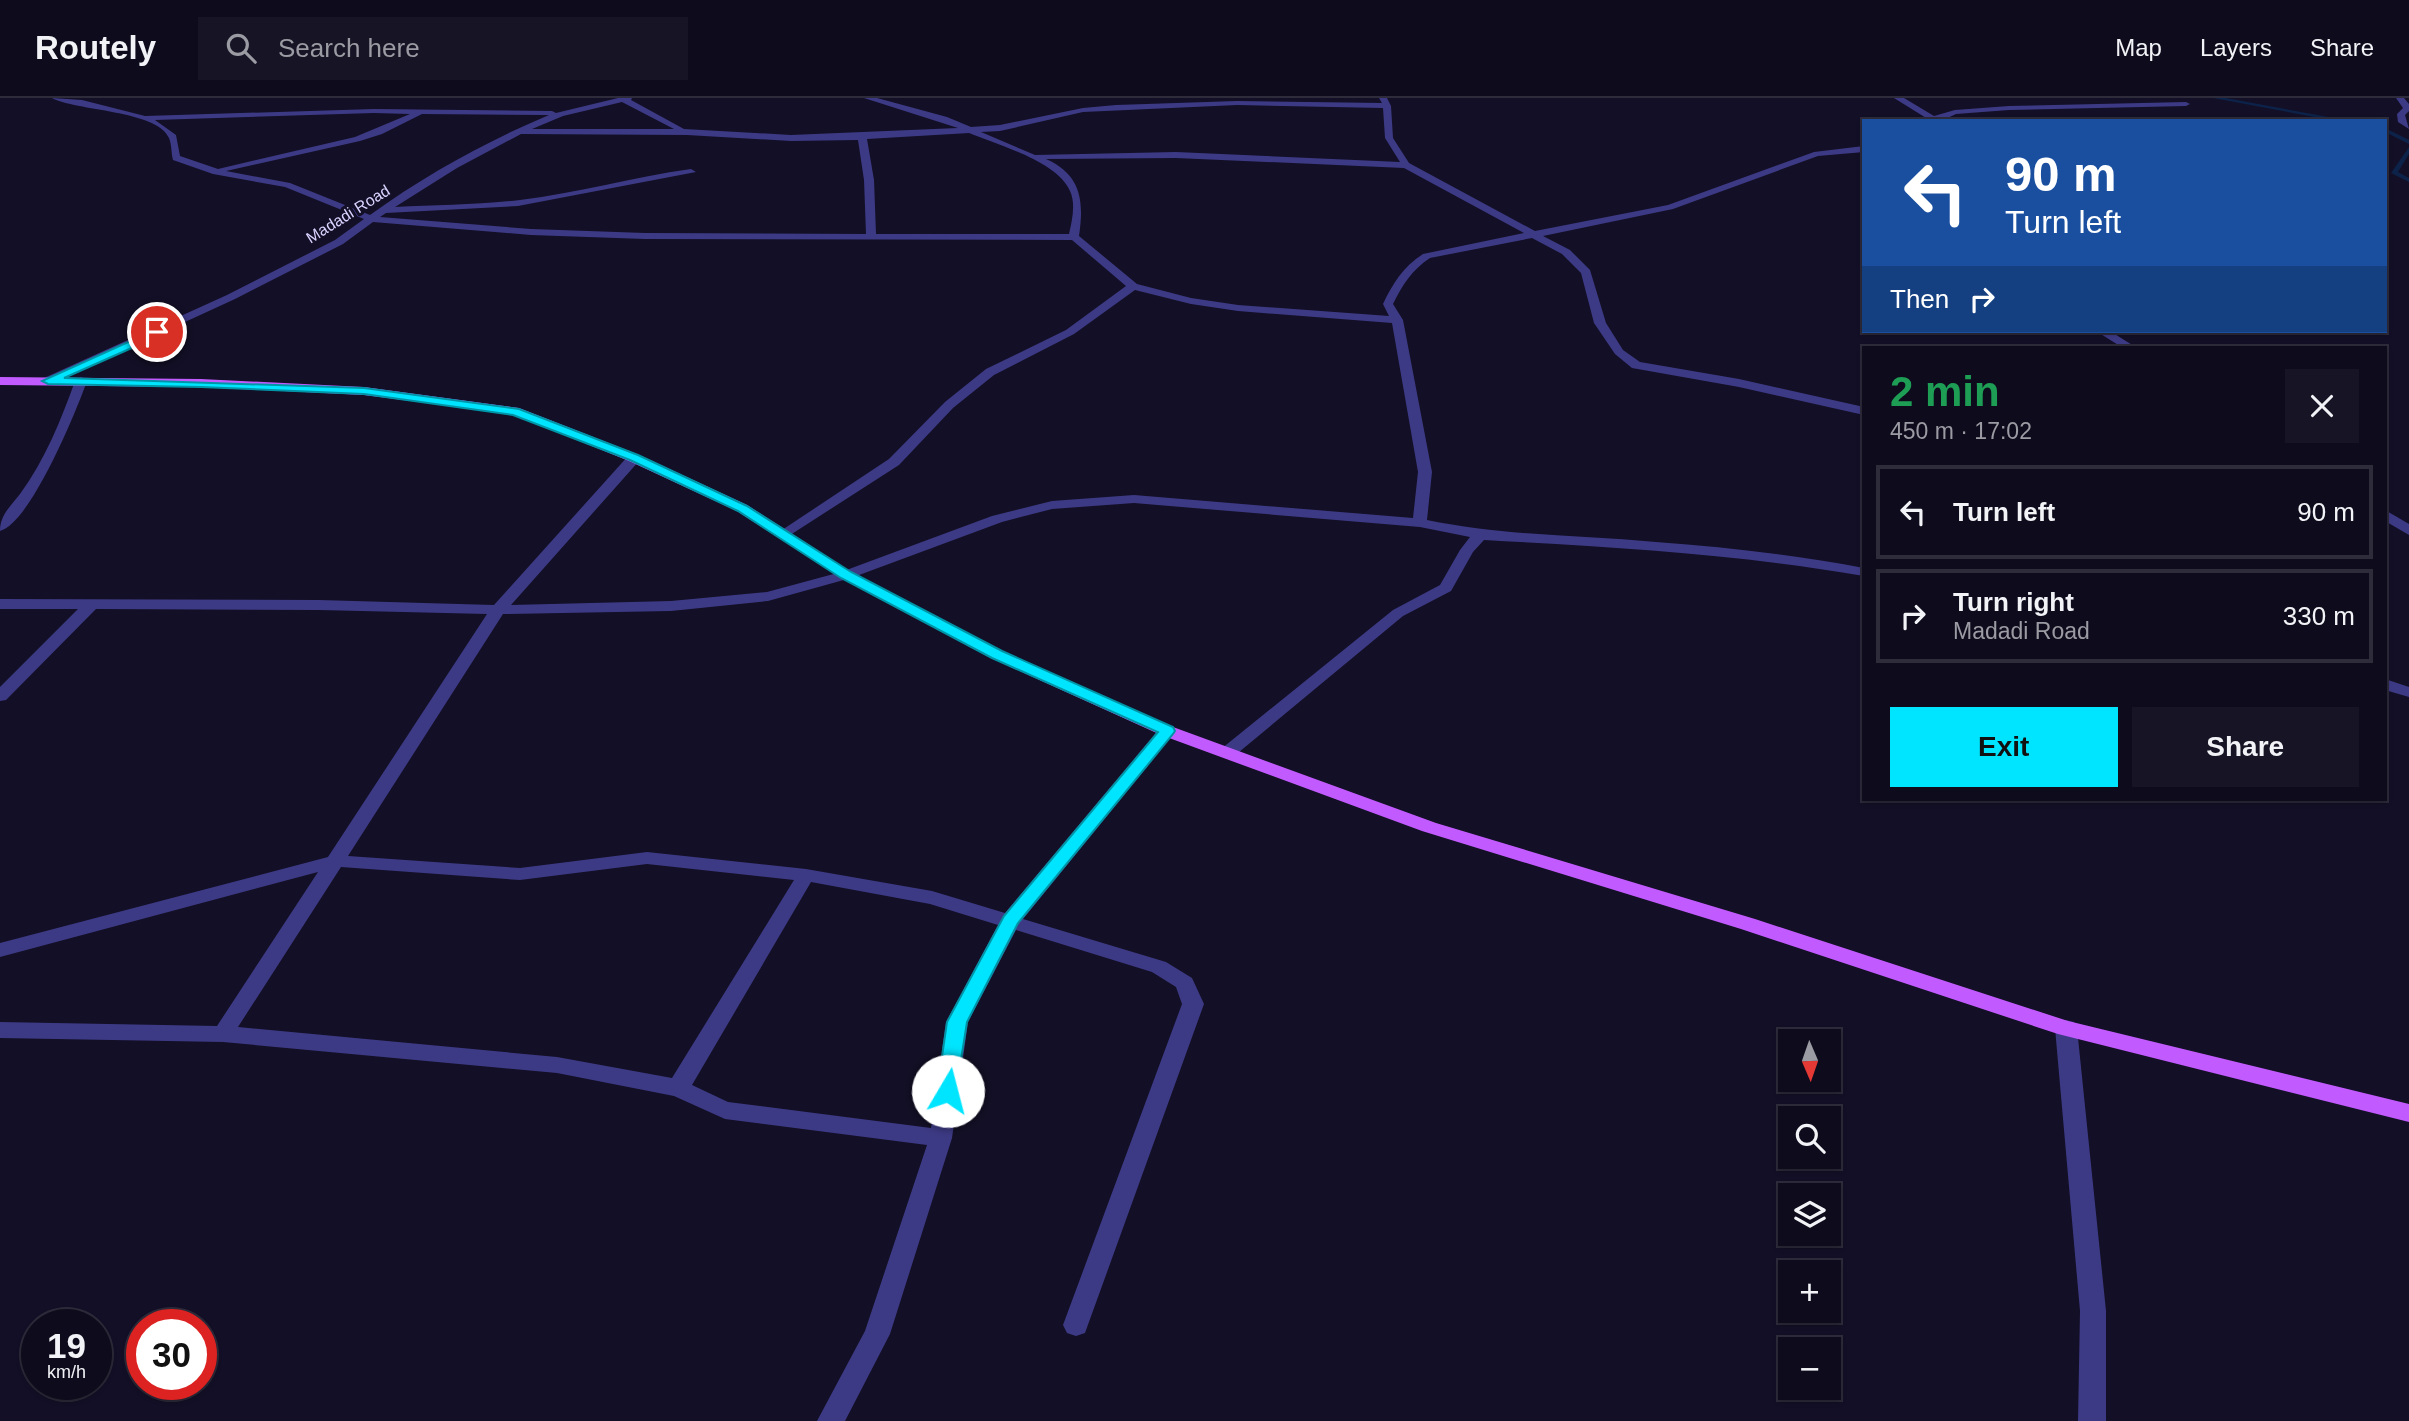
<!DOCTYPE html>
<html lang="en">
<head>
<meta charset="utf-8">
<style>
  body { margin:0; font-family:Helvetica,sans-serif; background:#171425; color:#f1f3f6; height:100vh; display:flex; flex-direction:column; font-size:26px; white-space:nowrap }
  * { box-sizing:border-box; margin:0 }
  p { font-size:23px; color:#9b9ba3 }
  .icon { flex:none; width:38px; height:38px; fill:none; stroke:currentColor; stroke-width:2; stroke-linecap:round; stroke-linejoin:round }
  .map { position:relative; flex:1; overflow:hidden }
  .drawer { position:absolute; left:1862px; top:248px; width:525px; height:455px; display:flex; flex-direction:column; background:#0e0b1c; border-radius:0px; box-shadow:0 2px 5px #0004,0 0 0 2px #2e2b3b }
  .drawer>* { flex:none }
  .hud { position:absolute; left:1862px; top:21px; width:525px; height:214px; border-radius:0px; box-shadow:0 2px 5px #0004,0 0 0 2px #2e2b3b; background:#1a4fa0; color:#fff; overflow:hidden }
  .needle { width:46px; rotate:178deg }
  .controls { position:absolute; left:1778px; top:931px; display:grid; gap:14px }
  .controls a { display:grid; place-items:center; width:63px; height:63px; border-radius:0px; background:#0e0b1c; box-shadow:0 2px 5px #0004,0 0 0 2px #2e2b3b; font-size:35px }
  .speed { position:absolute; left:21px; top:1211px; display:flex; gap:14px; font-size:35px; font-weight:700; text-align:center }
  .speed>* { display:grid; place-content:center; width:91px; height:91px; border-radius:50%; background:#0e0b1c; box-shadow:0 2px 5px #0004,0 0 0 2px #2e2b3b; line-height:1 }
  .speed small { font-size:18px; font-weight:400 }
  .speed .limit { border:10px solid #d22; background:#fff; color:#111 }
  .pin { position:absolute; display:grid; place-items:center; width:60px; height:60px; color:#fff; margin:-30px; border:4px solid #fff; border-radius:50%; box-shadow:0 2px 7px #0007 }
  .me { position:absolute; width:77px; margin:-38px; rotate:8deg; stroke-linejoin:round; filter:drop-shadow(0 0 5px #0008) }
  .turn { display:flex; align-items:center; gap:24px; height:147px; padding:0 28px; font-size:32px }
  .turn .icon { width:91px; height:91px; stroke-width:2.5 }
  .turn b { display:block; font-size:49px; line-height:60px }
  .then { display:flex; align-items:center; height:66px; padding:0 28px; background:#0003; gap:14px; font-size:26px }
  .round { display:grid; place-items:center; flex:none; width:74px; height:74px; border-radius:0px; background:#171425 }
  .head { display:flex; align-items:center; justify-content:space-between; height:119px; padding:0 28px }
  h1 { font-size:42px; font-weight:600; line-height:52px; color:#1e9e55 }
  .action { display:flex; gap:14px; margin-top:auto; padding:14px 28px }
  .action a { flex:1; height:80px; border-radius:0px; background:#00e5ff; color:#111; font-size:28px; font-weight:600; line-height:80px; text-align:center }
  .action a+a { background:#171425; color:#f1f3f6 }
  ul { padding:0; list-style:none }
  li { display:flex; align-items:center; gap:21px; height:94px; margin:0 14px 10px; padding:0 14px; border:4px solid #2e2b3b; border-radius:0px }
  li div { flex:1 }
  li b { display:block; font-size:26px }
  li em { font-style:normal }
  header { display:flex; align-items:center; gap:42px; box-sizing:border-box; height:98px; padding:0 35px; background:#0e0b1c; border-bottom:2px solid #2e2b3b }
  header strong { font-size:33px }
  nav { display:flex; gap:38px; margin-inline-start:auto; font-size:24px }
  .search { width:490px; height:63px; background:#171425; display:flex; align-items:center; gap:18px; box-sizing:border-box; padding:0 24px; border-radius:0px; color:#9b9ba3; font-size:26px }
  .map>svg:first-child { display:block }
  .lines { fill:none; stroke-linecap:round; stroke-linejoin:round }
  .stream { fill:#0c2248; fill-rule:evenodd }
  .minor { fill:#3d3a85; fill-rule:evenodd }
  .major { fill:#c25bff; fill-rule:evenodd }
  .route { fill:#00e5ff; stroke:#0095a6; stroke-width:2 }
  .labels { text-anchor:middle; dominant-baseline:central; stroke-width:6; stroke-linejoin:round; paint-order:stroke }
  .far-street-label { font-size:16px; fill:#d9d4ff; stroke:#130f26 }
</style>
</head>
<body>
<header>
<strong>Routely</strong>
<div class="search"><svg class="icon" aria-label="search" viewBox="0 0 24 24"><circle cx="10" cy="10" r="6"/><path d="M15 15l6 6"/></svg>Search here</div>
<nav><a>Map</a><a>Layers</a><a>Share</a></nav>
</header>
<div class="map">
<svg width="2409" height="1323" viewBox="0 0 2409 1323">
  <rect width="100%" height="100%" fill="#130f26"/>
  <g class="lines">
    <!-- stream -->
    <g class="stream">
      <polygon points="2213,0 2226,0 2350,23 2336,23"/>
      <polygon points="2385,30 2409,42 2409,46 2385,34"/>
      <polygon points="2409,49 2409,56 2398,74 2409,80 2409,84 2391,75"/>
    </g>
    <!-- minor -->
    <g class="minor">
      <path d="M52,0l30,2 63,16 229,-7 178,2 4,2 62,-15h14l-1,2 53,29 107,6 167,-7 -94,-30h13l70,19 24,10 29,-2 83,-17 33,-3 121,-4 145,2 -3,-5h8l4,8 2,32 16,25 126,68 133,-26 146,-53 50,-6v6l-46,4 -145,53 -130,27 27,14 20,20 16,53 17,27 17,12 99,17 125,28v8l-125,-28 -107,-19 -17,-14 -21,-31 -13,-50 -19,-19 -30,-16 -102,20c-18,12 -27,26 -37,46l10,16 29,152 -5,48c77,16 152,15 229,22 70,5 139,13 208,26v8c-126,-22 -253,-29 -380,-36l-11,12 -22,39 -48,25 -170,141h-12l-3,-4 3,-4 172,-139 47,-25 20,-35 10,-13 -50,-10 -286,-24 -82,6 -50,13 -151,56 -83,23 -97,10 -168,3 -155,242 172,12 127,-16 159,17 126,22 73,22 156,-186h12l3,4 -153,188 143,43 26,16 12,26 -119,329 -9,3 -9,-3 -4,-8 119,-321 -6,-17 -24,-15 -136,-42 -48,92 -16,116 -62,196 -45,87h-28l48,-90 62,-186 -202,-26 -51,-23 -117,-23 -334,-31 -223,-4v-16l217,4 101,-154 -318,85v-14l328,-86 159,-243 -168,-4 -223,-1 -90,91 -6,1v-14l78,-78h-78v-10l319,1 175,5 135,-150h10v6l-128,144 160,-4 96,-9 74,-20 151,-56 60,-15 82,-6 279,23 5,-46 -26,-149 -154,-12 -47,-7 -56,-14 -61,44 -80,41 -41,33 -54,57 -115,74 -7,-4 2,-3 110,-73 56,-57 41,-33 80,-39 60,-44 -54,-46 -427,-1 -114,-4 -158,-13 -30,22 -108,55 -187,86 -4,-1v-6l183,-83 108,-55 29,-21 -79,-32 -72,-13 -40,-14c-2,-7 -1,-15 -4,-22 -12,-28 -94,-27 -117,-40zM622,4l52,27h-142l31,-13zM1237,7l146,3 2,30 15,24 -224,-10 -141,3 -54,-23 19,-1 83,-19zM374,15l36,1 -55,23 -137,32 -38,-13 -4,-21 -21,-15zM422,16l127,1c-62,26 -124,60 -179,100l-80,-32 -64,-12 134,-30 22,-7zM969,35c29,12 88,28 101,58 6,13 2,30 -1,43h-193l-2,-54 -7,-41zM521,36l166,1 104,6 67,-1 6,40 2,54 -221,-1 -114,-4 -151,-12 6,-4 132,-7 178,-34 -5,-3c-58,8 -113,24 -171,31 -41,5 -84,5 -125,7l62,-39zM1176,60l228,10 120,65 -101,21c-20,13 -30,29 -40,50l6,12 -151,-11 -47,-7 -54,-14 -58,-48c5,-34 3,-61 -33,-77zM647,766l147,16 -122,198 -115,-21 -319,-30 103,-160 179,13zM811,784l119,22 68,21 -52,97 -15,106 -203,-26 -36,-17z"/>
      <polygon points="1894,0 1904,0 1934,18 1955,12 2009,8 2186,4 2190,6 2186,8 2009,12 1956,16 1941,23 1931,23"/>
      <polygon points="2396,0 2404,0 2409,6 2409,13 2405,17 2409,31 2398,24 2397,16 2403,10"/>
      <polygon points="2096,233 2110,233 2137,250 2123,250"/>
      <path d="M81,279l6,4c-11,31 -56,141 -87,150 0,-16 10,-24 20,-37 25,-34 41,-74 55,-113z"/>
      <polygon points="2385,412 2409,426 2409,437 2385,423"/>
      <polygon points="2385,581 2409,589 2409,599 2385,592"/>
      <polygon points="2066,922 2074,924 2077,930 2106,1213 2106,1323 2078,1323 2080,1213 2055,930 2058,924"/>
    </g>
    <!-- major -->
    <polygon class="major" points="0,279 201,281 364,289 519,310 639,357 747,407 851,474 1003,554 1173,629 1436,725 1755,821 2068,923 2409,1006 2409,1024 2058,936 1741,831 1422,733 1161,637 991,560 841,480 737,413 629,363 513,316 364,297 201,289 0,287"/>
  </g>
  <!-- route -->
  <polygon class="route" points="157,231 161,232 161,237 64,280 364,290 519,311 638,357 747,408 851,474 1002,553 1173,629 1175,633 1173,636 1018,825 967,924 955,999 948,1001 940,999 937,993 947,924 1004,818 1158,634 992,560 841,480 738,413 630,362 513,317 364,296 201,289 48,286 42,283"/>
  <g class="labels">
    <!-- far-street labels -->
    <g class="far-street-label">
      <text transform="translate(348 116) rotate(-32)">Madadi Road</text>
    </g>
  </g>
</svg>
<div class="controls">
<a><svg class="needle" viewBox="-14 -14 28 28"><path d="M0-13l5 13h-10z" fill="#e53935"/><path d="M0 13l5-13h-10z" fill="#9b9ba3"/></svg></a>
<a><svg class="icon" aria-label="search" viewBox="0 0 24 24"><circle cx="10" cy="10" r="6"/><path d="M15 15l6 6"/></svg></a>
<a><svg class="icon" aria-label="layers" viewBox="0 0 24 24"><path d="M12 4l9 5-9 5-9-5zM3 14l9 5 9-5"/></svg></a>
<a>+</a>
<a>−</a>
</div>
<div class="speed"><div>19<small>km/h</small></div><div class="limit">30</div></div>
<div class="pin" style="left:157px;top:234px;background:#d93025"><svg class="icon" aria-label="arrive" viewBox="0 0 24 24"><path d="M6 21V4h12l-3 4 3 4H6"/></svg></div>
<svg class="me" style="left:948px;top:993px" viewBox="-20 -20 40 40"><circle r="19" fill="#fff"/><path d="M0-13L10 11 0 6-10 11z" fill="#00e5ff"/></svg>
<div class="hud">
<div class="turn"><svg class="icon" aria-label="left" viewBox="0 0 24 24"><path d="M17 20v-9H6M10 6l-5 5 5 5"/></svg><div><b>90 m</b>Turn left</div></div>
<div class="then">Then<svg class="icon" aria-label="right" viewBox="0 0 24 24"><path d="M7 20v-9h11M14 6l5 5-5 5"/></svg></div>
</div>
<section class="drawer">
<div class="head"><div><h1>2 min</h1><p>450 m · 17:02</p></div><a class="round"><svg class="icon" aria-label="close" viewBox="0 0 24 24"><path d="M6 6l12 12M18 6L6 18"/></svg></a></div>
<ul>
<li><svg class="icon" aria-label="left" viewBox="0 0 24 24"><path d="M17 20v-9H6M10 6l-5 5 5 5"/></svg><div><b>Turn left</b></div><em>90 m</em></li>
<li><svg class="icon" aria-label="right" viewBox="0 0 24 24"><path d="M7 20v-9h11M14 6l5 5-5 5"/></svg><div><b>Turn right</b><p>Madadi Road</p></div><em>330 m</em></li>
</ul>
<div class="action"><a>Exit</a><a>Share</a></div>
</section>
</div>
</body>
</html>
